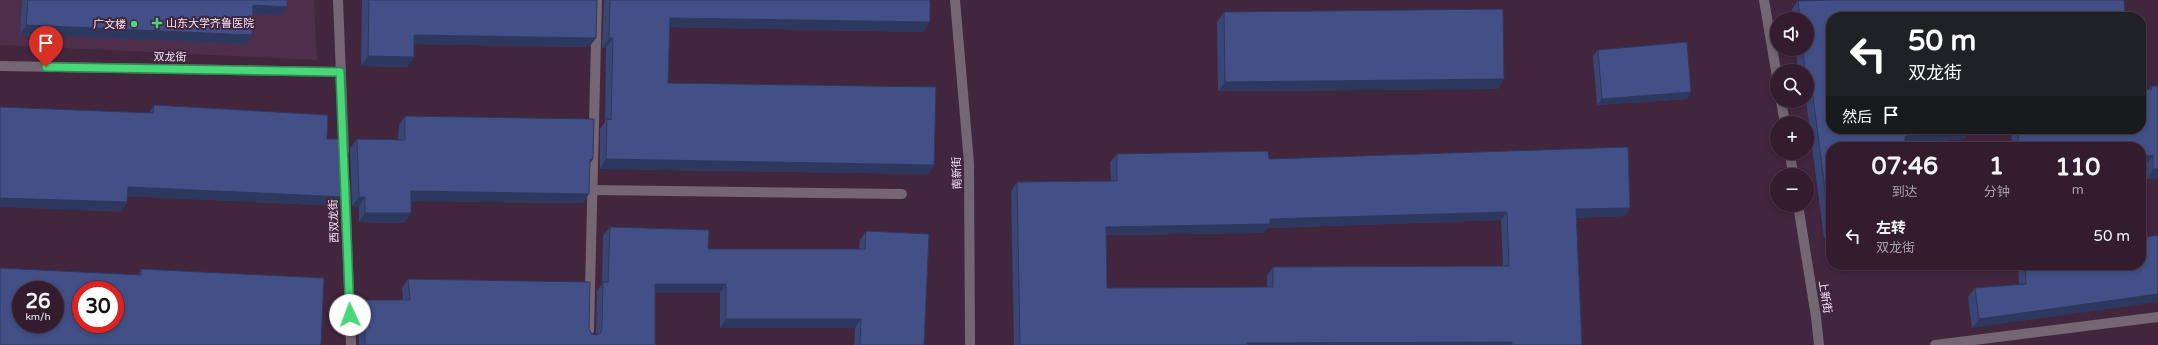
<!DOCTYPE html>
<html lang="zh">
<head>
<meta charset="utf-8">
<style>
  body { margin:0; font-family:"Varela Round","Noto Sans SC",sans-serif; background:#3a2536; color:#f1f3f6; height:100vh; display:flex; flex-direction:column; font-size:15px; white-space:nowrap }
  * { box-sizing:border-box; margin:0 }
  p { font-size:13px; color:#a8a1aa }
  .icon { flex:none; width:22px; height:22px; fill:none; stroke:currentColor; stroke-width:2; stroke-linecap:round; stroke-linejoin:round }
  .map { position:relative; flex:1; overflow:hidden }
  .drawer { position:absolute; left:1826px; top:142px; width:320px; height:128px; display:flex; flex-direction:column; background:#321c2e; border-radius:16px; box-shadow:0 2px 6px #0003,0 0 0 1px #4d3a4a }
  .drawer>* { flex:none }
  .guide { position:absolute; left:1826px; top:12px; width:320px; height:122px; border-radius:16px; box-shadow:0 2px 6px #0003,0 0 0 1px #4d3a4a; background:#202124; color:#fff; overflow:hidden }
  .buttons { position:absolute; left:1770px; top:12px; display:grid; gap:8px }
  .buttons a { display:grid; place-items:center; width:44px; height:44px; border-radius:50%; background:#321c2e; box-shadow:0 2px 6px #0003,0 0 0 1px #4d3a4a; font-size:20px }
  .speed { position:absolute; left:12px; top:281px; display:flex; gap:8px; font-size:20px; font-weight:700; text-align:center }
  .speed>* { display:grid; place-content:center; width:52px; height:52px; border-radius:50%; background:#321c2e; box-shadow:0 2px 6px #0003,0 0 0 1px #4d3a4a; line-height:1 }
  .speed small { font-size:10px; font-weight:400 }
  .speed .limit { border:6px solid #d22; background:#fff; color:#111 }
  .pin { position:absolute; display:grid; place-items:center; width:34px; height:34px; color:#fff; margin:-41px -17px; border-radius:50% 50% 50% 0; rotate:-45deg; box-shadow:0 0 4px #0007 }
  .pin .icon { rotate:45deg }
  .me { position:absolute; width:44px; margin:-22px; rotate:358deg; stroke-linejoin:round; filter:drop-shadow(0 0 3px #0008) }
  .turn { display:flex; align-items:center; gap:14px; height:84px; padding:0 16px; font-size:18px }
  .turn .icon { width:52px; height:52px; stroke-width:2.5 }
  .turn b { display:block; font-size:28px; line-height:34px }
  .then { display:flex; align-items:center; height:38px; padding:0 16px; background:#0003; gap:8px; font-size:15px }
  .eta { display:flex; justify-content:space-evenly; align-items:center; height:68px; text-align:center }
  .eta b { font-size:24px; font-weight:700; line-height:28px }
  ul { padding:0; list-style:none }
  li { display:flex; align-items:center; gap:12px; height:52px; padding:0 16px }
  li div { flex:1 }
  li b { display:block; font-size:15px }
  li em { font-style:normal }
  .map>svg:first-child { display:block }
  .built { fill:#4e2e4b }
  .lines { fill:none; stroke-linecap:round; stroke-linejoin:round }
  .service { stroke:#746672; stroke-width:10 }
  .pedestrian { stroke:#746672; stroke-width:10 }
  .minor { stroke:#746672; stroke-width:10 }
  .tertiary { stroke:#746672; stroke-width:10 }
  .wall { fill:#394574; fill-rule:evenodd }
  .shaded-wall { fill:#2e385e }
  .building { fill:#425087; stroke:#2e385e; fill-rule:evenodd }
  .route-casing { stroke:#2f8c4f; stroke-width:10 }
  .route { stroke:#48d779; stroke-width:7 }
  .poi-dot { fill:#48d779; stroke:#42263e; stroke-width:1.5 }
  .labels { text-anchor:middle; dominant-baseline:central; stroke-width:4; stroke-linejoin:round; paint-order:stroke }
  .poi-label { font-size:11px; fill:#f9e6f6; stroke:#42263e; text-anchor:start }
  .street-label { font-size:11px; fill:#f9e6f6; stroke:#42263e }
</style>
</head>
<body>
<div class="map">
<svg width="2158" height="345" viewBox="0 0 2158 345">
  <rect width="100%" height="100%" fill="#42263e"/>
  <!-- built -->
  <polygon class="built" points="0,0 314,0 317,60 0,45"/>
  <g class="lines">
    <!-- service -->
    <g class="service">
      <polyline points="592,190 902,194"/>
      <polyline points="1935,345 2158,317"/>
    </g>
    <!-- pedestrian -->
    <g class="pedestrian">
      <polyline points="1764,0 1777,77"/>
      <polyline points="1781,101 1785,123"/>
      <polyline points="1790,153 1793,175"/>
      <polyline points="1798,205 1816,317 1819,345"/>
    </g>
    <!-- minor -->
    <g class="minor">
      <polyline points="338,0 344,151"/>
      <polyline points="0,66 341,72"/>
      <polyline points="345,183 351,345"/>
      <polyline points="589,330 597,0"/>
    </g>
    <!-- tertiary -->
    <polyline class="tertiary" points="955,0 969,163 970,345"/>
  </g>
  <!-- wall -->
  <g class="wall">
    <polygon points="22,0 287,0 287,7 281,15 253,14 246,44 20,34"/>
    <polygon points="362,0 597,0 596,38 589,47 414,44 414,57 407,67 361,66"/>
    <polygon points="604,0 930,0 930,22 923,32 669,27 668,83 934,165 928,174 600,169 600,129 605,122 606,48 602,48"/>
    <polygon points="1798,1 1831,17 1970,130 1964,139 1905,144 1831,147 1831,237 1824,238 1806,101 1807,101 1807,71 1798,71 1796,49 1807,49 1807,19 1793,19 1792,9"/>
    <polygon points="1224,12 1498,89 1218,91 1217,22"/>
    <polygon points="1598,50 1691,92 1687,99 1597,105 1593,56"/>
    <polygon points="2151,86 2158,178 2147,179 2146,165 2141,165 2141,147 2012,147 2011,129 2141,129 2149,89"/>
    <polygon points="154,105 327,139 339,206 127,196 127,202 121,212 149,113"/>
    <polygon points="405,116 590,164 583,203 411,201 411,213 404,223 359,222 359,207 352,206 350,148 357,139 398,140 399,125"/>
    <path d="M1117,154l152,5 361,49 -6,8 -48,2 6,127h-568l-3,-154 6,-9 94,-1 -1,-19zM1501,220l2,46 -230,1 -6,9v11l-160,1 -1,-53 157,-2 4,-5z"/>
    <polygon points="610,227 708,249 859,249 860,240 866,231 924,345 854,345 855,328 720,328 720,293 655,293 655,345 359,345 358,309 365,300 403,300 402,288 408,279 589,329 592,334 596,335 597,291 602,284 603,236"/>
    <polygon points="2018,265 2141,265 1972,328 1968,297 1975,288 2019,285"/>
    <polygon points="141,269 321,345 138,275"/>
  </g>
  <!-- shaded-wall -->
  <g class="shaded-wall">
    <polygon points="253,5 287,7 281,15 247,14"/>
    <polygon points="670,18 930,22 923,32 663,27"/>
    <polygon points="26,25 252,35 246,44 20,34"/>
    <polygon points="414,35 596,38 589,47 408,44"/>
    <polygon points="609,38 613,38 606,48 602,48"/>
    <polygon points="368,56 414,57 407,67 361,66"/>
    <polygon points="1504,79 1498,89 1218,91 1225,82"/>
    <polygon points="1691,92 1687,99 1597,105 1602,99"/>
    <polygon points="1970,130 1964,139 1899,144 1905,136"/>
    <polygon points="2153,155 2146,165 2141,165 2141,156"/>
    <polygon points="590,159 593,159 587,168"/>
    <polygon points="606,159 934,165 928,174 600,169"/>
    <polygon points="2153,169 2158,169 2158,178 2147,179"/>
    <polygon points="128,187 346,197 339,206 121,196"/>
    <polygon points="411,191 589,194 583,203 405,201"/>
    <polygon points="359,197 365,197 359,207 352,206"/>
    <polygon points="0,198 127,202 121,212 0,207"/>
    <polygon points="1630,208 1624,216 1570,218 1576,209"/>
    <polygon points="1507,212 1501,220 1267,228 1263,233 1100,235 1106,227 1270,219"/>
    <polygon points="365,213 411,213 404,223 359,222"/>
    <polygon points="1830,229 1831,229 1831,237 1824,238"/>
    <polygon points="655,284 726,284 720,293 649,293"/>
    <polygon points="2158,294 2158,302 1972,328 1979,319"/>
    <polygon points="726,319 861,319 855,328 720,328"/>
    <polygon points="1512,342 1510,345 1245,345 1247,343"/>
  </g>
  <!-- building -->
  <g class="building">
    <polygon points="28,0 287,0 287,7 253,5 252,35 26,25"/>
    <polygon points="369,0 597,0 596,38 414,35 414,57 368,56"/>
    <polygon points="610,0 930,0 930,22 670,18 668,83 936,87 934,165 606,159 607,119 611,120 613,38 609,38"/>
    <polygon points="1833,0 2124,0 2125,17 1831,17 1831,129 1970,129 1970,130 1905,136 1905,147 1831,147 1831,229 1830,229 1810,73 1807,73 1807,71 1805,71 1803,49 1807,49 1807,19 1800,19 1798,1"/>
    <polygon points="1503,9 1504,79 1225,82 1224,12"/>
    <polygon points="1687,42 1691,92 1602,99 1598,50"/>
    <polygon points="2151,86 2158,86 2158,169 2153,169 2153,155 2141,156 2141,147 2019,147 2018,129 2141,129 2141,90 2152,89"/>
    <polygon points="154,105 328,115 327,139 344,139 346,197 128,187 127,202 0,198 0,107 153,113"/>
    <polygon points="405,116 594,119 593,159 590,159 589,194 411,191 411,213 365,213 365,197 359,197 357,139 405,140"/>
    <path d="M1628,147l2,61 -54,1 6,136h-70v-3l-265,1v2h-227l-3,-163 100,-1v-27l151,-3 1,8zM1507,212l2,54 -236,1v20l-166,1 -1,-61 164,-3v-5z"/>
    <polygon points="610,227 709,230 708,249 865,249 866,231 929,234 924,345 860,345 861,319 726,319 726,284 655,284 655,345 365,345 365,300 410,300 408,279 590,282 589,329 592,334 596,335 601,333 602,329 603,282 608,282"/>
    <polygon points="2158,235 2158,294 1979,319 1975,288 2026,284 2025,265 2141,265 2141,238"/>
    <path d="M0,268l141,7v-6l183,9 -3,67h-321zM21,290h34v34h-34zM81,290h34v34h-34z"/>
  </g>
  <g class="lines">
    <!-- route casing -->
    <g class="route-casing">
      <polyline id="route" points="46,67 340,72 350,315"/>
    </g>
    <!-- route -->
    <use href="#route" class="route"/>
  </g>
  <!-- markers -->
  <g class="poi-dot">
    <path d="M155 17h4v4h4v4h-4v4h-4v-4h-4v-4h4z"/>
    <circle cx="134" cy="24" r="4"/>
  </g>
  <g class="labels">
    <!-- poi labels -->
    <g class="poi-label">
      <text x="166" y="23">山东大学齐鲁医院</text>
      <text x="126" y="24" text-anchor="end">广文楼</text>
    </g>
    <!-- street labels -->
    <g class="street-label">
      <text transform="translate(170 57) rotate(1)">双龙街</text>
      <text transform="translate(957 173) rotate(-92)">南新街</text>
      <text transform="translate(334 221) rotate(-92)">西双龙街</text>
      <text transform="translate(1825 297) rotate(81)">上新街</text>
    </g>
  </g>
</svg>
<div class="buttons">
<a><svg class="icon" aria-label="sound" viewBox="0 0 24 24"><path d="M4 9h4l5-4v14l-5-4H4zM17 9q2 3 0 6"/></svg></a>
<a><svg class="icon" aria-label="search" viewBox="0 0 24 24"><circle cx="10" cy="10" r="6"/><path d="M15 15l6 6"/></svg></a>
<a>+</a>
<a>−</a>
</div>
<div class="speed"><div>26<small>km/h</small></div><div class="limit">30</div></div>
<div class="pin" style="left:46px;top:67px;background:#d93025"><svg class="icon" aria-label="arrive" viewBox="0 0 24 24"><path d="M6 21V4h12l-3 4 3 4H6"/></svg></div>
<svg class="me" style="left:350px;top:315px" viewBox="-20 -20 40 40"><circle r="19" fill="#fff"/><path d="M0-13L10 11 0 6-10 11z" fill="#48d779"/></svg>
<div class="guide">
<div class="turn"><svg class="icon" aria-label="left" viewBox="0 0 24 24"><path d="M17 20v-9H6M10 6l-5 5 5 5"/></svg><div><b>50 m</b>双龙街</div></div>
<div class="then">然后<svg class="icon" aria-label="arrive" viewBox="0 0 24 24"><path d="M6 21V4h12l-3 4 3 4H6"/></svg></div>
</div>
<section class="drawer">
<div class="eta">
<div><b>07:46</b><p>到达</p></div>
<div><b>1</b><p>分钟</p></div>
<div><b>110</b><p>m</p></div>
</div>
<ul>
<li><svg class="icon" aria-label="left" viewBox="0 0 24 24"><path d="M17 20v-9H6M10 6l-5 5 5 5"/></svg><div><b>左转</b><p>双龙街</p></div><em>50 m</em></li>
</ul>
</section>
</div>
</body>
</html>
